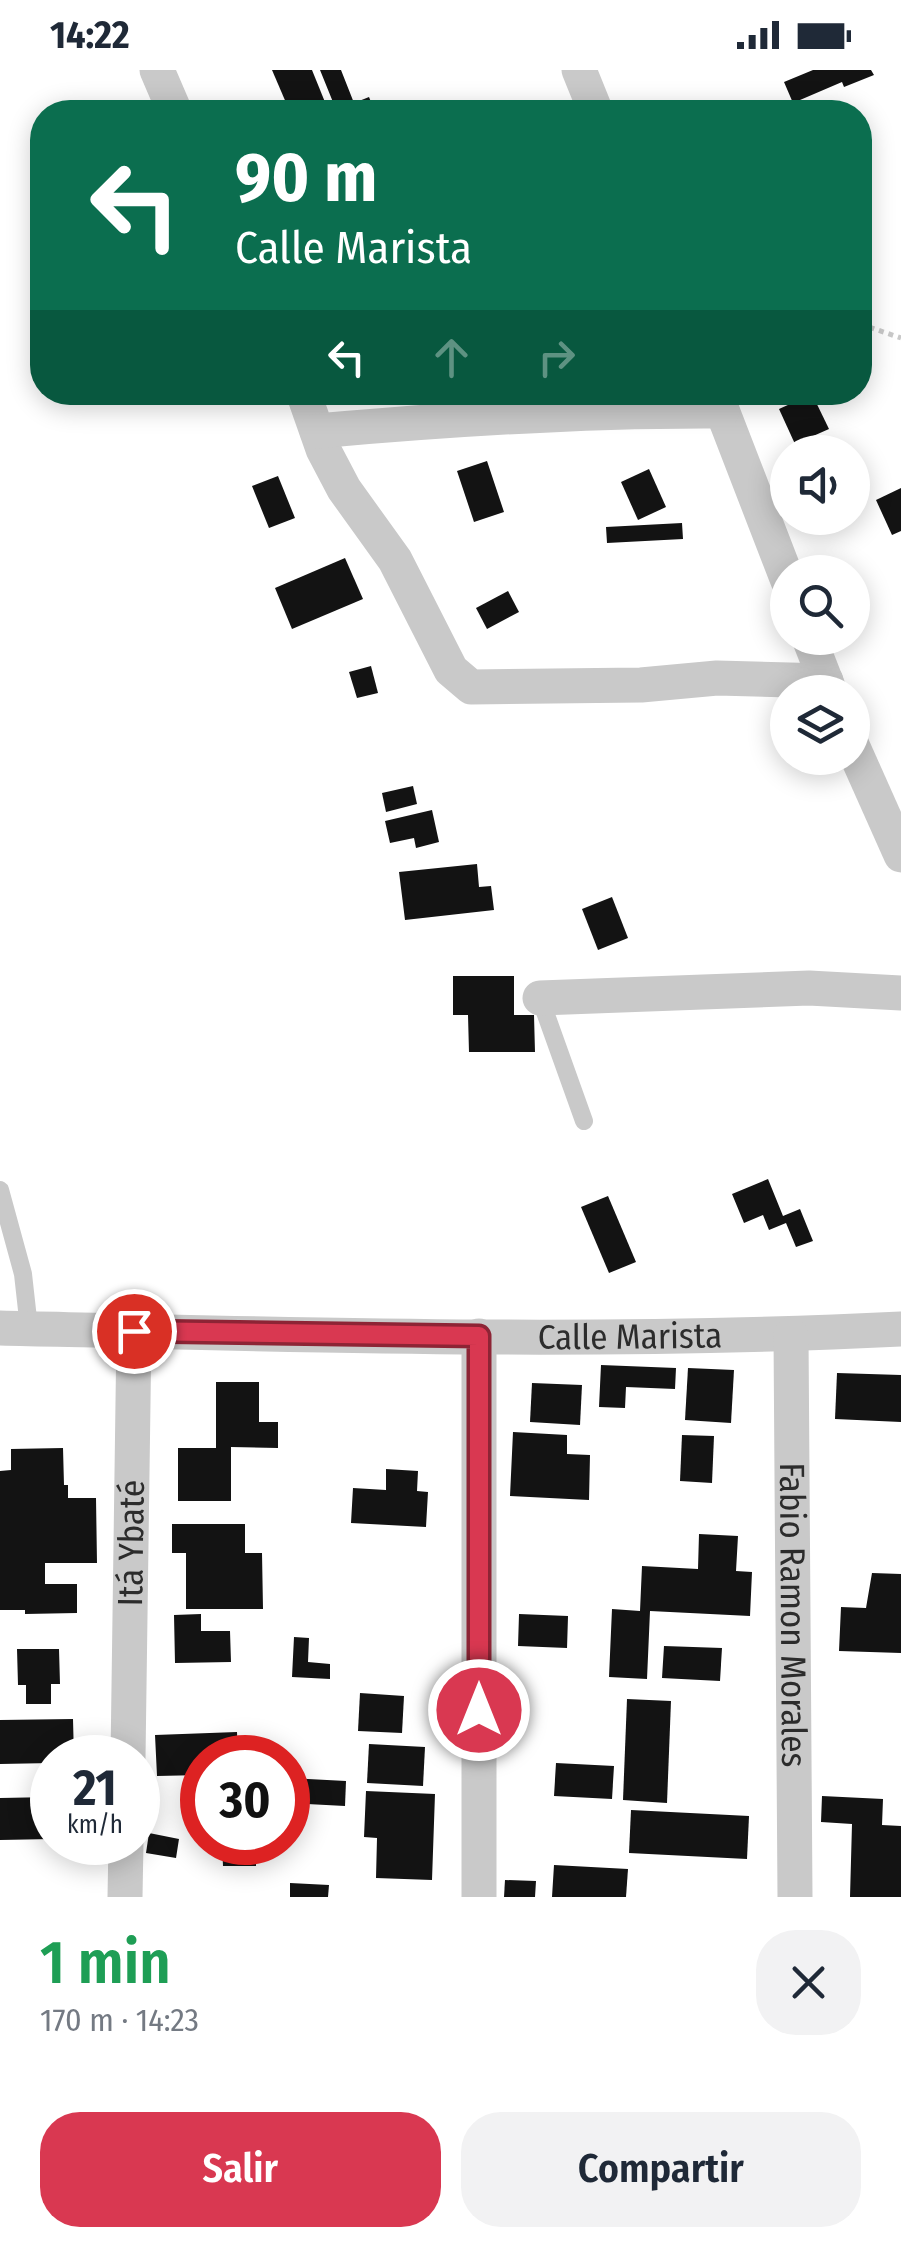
<!DOCTYPE html>
<html lang="es">
<head>
<meta charset="utf-8">
<style>
  body { margin:0; font-family:"Fira Sans Condensed",sans-serif; background:#f2f2f3; color:#1f2937; height:100vh; display:flex; flex-direction:column; font-size:38px; white-space:nowrap }
  * { box-sizing:border-box; margin:0 }
  p { font-size:32px; color:#747a83 }
  .icon { flex:none; width:55px; height:55px; fill:none; stroke:currentColor; stroke-width:2; stroke-linecap:round; stroke-linejoin:round }
  .map { position:relative; height:1827px; overflow:hidden }
  .panel { display:flex; flex-direction:column; background:#fff; flex:1 }
  .panel>* { flex:none }
  .banner { position:absolute; left:30px; top:30px; width:842px; height:305px; border-radius:40px; box-shadow:0 5px 25px #0003; background:#0b6e4f; color:#fff; overflow:hidden }
  .tools { position:absolute; left:770px; top:365px; display:grid; gap:20px }
  .tools a { display:grid; place-items:center; width:100px; height:100px; border-radius:50%; background:#fff; box-shadow:0 5px 25px #0003; font-size:50px }
  .speed { position:absolute; left:30px; top:1665px; display:flex; gap:20px; font-size:50px; font-weight:700; text-align:center }
  .speed>* { display:grid; place-content:center; width:130px; height:130px; border-radius:50%; background:#fff; box-shadow:0 5px 25px #0003; line-height:1 }
  .speed small { font-size:25px; font-weight:400 }
  .speed .limit { border:15px solid #d22; background:#fff; color:#111 }
  .pin { position:absolute; display:grid; place-items:center; width:85px; height:85px; color:#fff; margin:-42px; border:5px solid #fff; border-radius:50%; box-shadow:0 2px 10px #0007 }
  .me { position:absolute; width:110px; margin:-55px; rotate:0deg; stroke-linejoin:round; filter:drop-shadow(0 0 8px #0008) }
  .turn { display:flex; align-items:center; gap:35px; height:210px; padding:0 40px; font-size:45px }
  .turn .icon { width:130px; height:130px; stroke-width:2.5 }
  .turn b { display:block; font-size:70px; line-height:85px }
  .lanes { display:flex; align-items:center; height:95px; padding:0 40px; background:#0003; justify-content:center; gap:50px; direction:ltr }
  .lanes .off { opacity:.35 }
  .round { display:grid; place-items:center; flex:none; width:105px; height:105px; border-radius:40px; background:#f2f2f3 }
  .overview { display:flex; align-items:center; justify-content:space-between; height:170px; padding:0 40px }
  h1 { font-size:60px; font-weight:600; line-height:75px; color:#1e9e55 }
  .button { display:flex; gap:20px; margin-top:auto; padding:20px 40px }
  .button a { flex:1; height:115px; border-radius:40px; background:#d93851; color:#fff; font-size:40px; font-weight:600; line-height:115px; text-align:center }
  .button a+a { background:#f2f2f3; color:#1f2937 }
  .status { display:flex; justify-content:space-between; align-items:center; height:70px; padding:0 50px; background:#fff; direction:ltr }
  .status svg { height:28px; fill:currentColor }
  .map>svg:first-child { display:block }
  .building { fill:#131313 }
  .lines { fill:none; stroke-linecap:round; stroke-linejoin:round }
  .path { stroke:#c9c9c9; stroke-width:5; stroke-dasharray:5 5; stroke-linecap:butt }
  .lane { stroke:#c9c9c9; stroke-width:18 }
  .street { stroke:#c9c9c9; stroke-width:35 }
  .route-casing { stroke:#8d2435; stroke-width:25 }
  .route { stroke:#d93851; stroke-width:18 }
  .labels { text-anchor:middle; dominant-baseline:central; stroke-width:10; stroke-linejoin:round; paint-order:stroke }
  .street-label { font-size:35px; fill:#2c2c2c; stroke:#fff }
</style>
</head>
<body>
<div class="status"><b>14:22</b><svg viewBox="0 0 49 12"><path d="M0 12V9h3v3zM5 12V6h3v6zM10 12V3h3v9zM15 12V0h3v12zM26 1h20v11H26zM47 4h2v5h-2z"/></svg></div>
<div class="map">
<svg width="901" height="1827" viewBox="0 0 901 1827">
  <rect width="100%" height="100%" fill="#fff"/>
  <!-- building -->
  <g class="building">
    <polygon points="272,0 312,0 329,42 290,42"/>
    <polygon points="320,0 341,0 354,33 369,27 375,42 337,42"/>
    <polygon points="813,0 871,0 874,5 844,17 842,12 793,33 784,12"/>
    <polygon points="812,324 829,359 795,374 779,339"/>
    <polygon points="487,391 504,442 474,452 457,401"/>
    <polygon points="649,399 666,437 638,450 621,412"/>
    <polygon points="278,406 295,448 269,458 252,416"/>
    <polygon points="901,418 901,461 892,465 876,430"/>
    <polygon points="682,453 683,469 607,473 606,457"/>
    <polygon points="345,488 363,529 292,559 275,518"/>
    <polygon points="508,521 519,542 487,559 476,538"/>
    <polygon points="371,596 378,623 357,628 349,602"/>
    <polygon points="413,716 417,734 386,742 382,723"/>
    <polygon points="432,740 439,772 416,778 414,768 390,773 385,751"/>
    <polygon points="477,794 479,817 491,816 494,840 405,850 399,802"/>
    <polygon points="612,827 628,868 598,880 582,839"/>
    <polygon points="453,906 514,906 514,945 534,945 535,982 469,982 468,945 453,945"/>
    <polygon points="768,1109 783,1146 800,1139 813,1171 796,1177 786,1153 769,1160 763,1145 744,1153 732,1124"/>
    <polygon points="608,1126 636,1192 609,1203 581,1137"/>
    <polygon points="601,1295 676,1298 675,1319 626,1317 625,1338 599,1337"/>
    <polygon points="688,1298 734,1300 731,1353 685,1350"/>
    <polygon points="837,1303 901,1305 901,1352 835,1349"/>
    <polygon points="216,1312 259,1312 259,1352 278,1352 278,1378 231,1377 231,1431 178,1431 178,1378 216,1378"/>
    <polygon points="532,1313 582,1315 580,1355 530,1352"/>
    <polygon points="513,1362 567,1365 567,1384 590,1385 589,1430 510,1426"/>
    <polygon points="682,1365 714,1366 712,1413 680,1411"/>
    <polygon points="63,1378 64,1415 68,1415 68,1428 96,1428 97,1493 45,1493 45,1514 77,1514 77,1543 25,1544 25,1540 0,1540 0,1401 11,1400 11,1379"/>
    <polygon points="386,1399 418,1401 417,1421 428,1422 426,1457 351,1453 353,1418 386,1420"/>
    <polygon points="172,1454 245,1454 245,1483 262,1483 263,1539 186,1539 186,1483 172,1483"/>
    <polygon points="699,1464 738,1466 736,1501 752,1502 750,1546 650,1541 647,1609 609,1607 612,1539 640,1541 642,1496 698,1499"/>
    <polygon points="872,1503 901,1504 901,1583 839,1581 841,1537 866,1538"/>
    <polygon points="201,1544 201,1561 230,1561 231,1592 175,1593 174,1545"/>
    <polygon points="519,1544 568,1546 567,1578 518,1576"/>
    <polygon points="294,1567 309,1568 308,1592 330,1594 330,1609 292,1607"/>
    <polygon points="664,1576 722,1578 720,1611 662,1608"/>
    <polygon points="17,1579 59,1579 60,1614 51,1614 51,1634 26,1634 26,1615 18,1615"/>
    <polygon points="360,1623 404,1626 402,1663 358,1661"/>
    <polygon points="627,1629 671,1631 667,1733 623,1730"/>
    <polygon points="73,1649 74,1688 52,1688 52,1693 0,1694 0,1650"/>
    <polygon points="237,1662 238,1688 202,1688 202,1705 157,1706 155,1665"/>
    <polygon points="369,1674 425,1677 423,1716 367,1713"/>
    <polygon points="556,1693 614,1696 612,1729 554,1726"/>
    <polygon points="289,1708 346,1711 345,1736 288,1733"/>
    <polygon points="366,1721 435,1724 432,1810 376,1808 377,1768 364,1767"/>
    <polygon points="822,1726 883,1729 882,1755 901,1756 901,1827 850,1827 852,1754 821,1752"/>
    <polygon points="52,1727 52,1769 0,1770 0,1728"/>
    <polygon points="631,1740 749,1746 747,1789 629,1783"/>
    <polygon points="149,1763 179,1769 176,1788 146,1783"/>
    <polygon points="222,1772 256,1772 256,1796 223,1796"/>
    <polygon points="554,1795 628,1799 626,1827 552,1827"/>
    <polygon points="505,1810 536,1811 535,1827 504,1827"/>
    <polygon points="290,1813 329,1815 328,1827 290,1827"/>
  </g>
  <g class="lines">
    <!-- path -->
    <polyline class="path" points="860,254 901,268"/>
    <!-- lane -->
    <g class="lane">
      <polyline points="540,928 584,1051"/>
      <polyline points="0,1120 23,1204 29,1258"/>
    </g>
    <!-- street -->
    <g class="street">
      <polyline points="157,0 175,42"/>
      <polyline points="579,0 596,42"/>
      <polyline points="303,322 323,379 344,419 395,490 451,600 471,617 641,615 717,608 826,611"/>
      <polyline points="715,322 788,511"/>
      <path d="M317,361c135,-12 269,-21 405,-20"/>
      <polyline points="809,568 830,622"/>
      <polyline points="852,675 901,785"/>
      <polyline points="540,928 809,918 901,923"/>
      <path id="s1" d="M0,1258c300,7 601,16 901,1"/>
      <path id="s2" d="M791,1265l4,562"/>
      <path id="s3" d="M128,1688l6,-427"/>
      <polyline points="125,1827 126,1772"/>
      <polyline points="479,1827 479,1266"/>
    </g>
  </g>
  <g class="lines">
    <!-- route casing -->
    <g class="route-casing">
      <polyline id="route" points="134,1261 479,1266 479,1640"/>
    </g>
    <!-- route -->
    <use href="#route" class="route"/>
  </g>
  <g class="labels">
    <!-- street labels -->
    <g class="street-label">
      <text stroke="none"><textPath href="#s1" startOffset="630">Calle Marista</textPath></text>
      <text stroke="none"><textPath href="#s3" startOffset="215">Itá Ybaté</textPath></text>
      <text stroke="none"><textPath href="#s2" startOffset="280">Fabio Ramon Morales</textPath></text>
    </g>
  </g>
</svg>
<div class="tools">
<a><svg class="icon" aria-label="sound" viewBox="0 0 24 24"><path d="M4 9h4l5-4v14l-5-4H4zM17 9q2 3 0 6"/></svg></a>
<a><svg class="icon" aria-label="search" viewBox="0 0 24 24"><circle cx="10" cy="10" r="6"/><path d="M15 15l6 6"/></svg></a>
<a><svg class="icon" aria-label="layers" viewBox="0 0 24 24"><path d="M12 4l9 5-9 5-9-5zM3 14l9 5 9-5"/></svg></a>
</div>
<div class="speed"><div>21<small>km/h</small></div><div class="limit">30</div></div>
<div class="pin" style="left:134px;top:1261px;background:#d93025"><svg class="icon" aria-label="arrive" viewBox="0 0 24 24"><path d="M6 21V4h12l-3 4 3 4H6"/></svg></div>
<svg class="me" style="left:479px;top:1640px" viewBox="-20 -20 40 40"><circle r="17" fill="#d93851" stroke="#fff" stroke-width="3"/><path d="M0-11L8 9 0 5-8 9z" fill="#fff"/></svg>
<div class="banner">
<div class="turn"><svg class="icon" aria-label="left" viewBox="0 0 24 24"><path d="M17 20v-9H6M10 6l-5 5 5 5"/></svg><div><b>90 m</b>Calle Marista</div></div>
<div class="lanes"><svg class="icon" aria-label="left" viewBox="0 0 24 24"><path d="M17 20v-9H6M10 6l-5 5 5 5"/></svg><svg class="icon off" aria-label="ahead" viewBox="0 0 24 24"><path d="M12 20V5M6 11l6-6 6 6"/></svg><svg class="icon off" aria-label="right" viewBox="0 0 24 24"><path d="M7 20v-9h11M14 6l5 5-5 5"/></svg></div>
</div>
</div>
<section class="panel">
<div class="overview"><div><h1>1 min</h1><p>170 m · 14:23</p></div><a class="round"><svg class="icon" aria-label="close" viewBox="0 0 24 24"><path d="M6 6l12 12M18 6L6 18"/></svg></a></div>
<div class="button"><a>Salir</a><a>Compartir</a></div>
</section>
</body>
</html>
